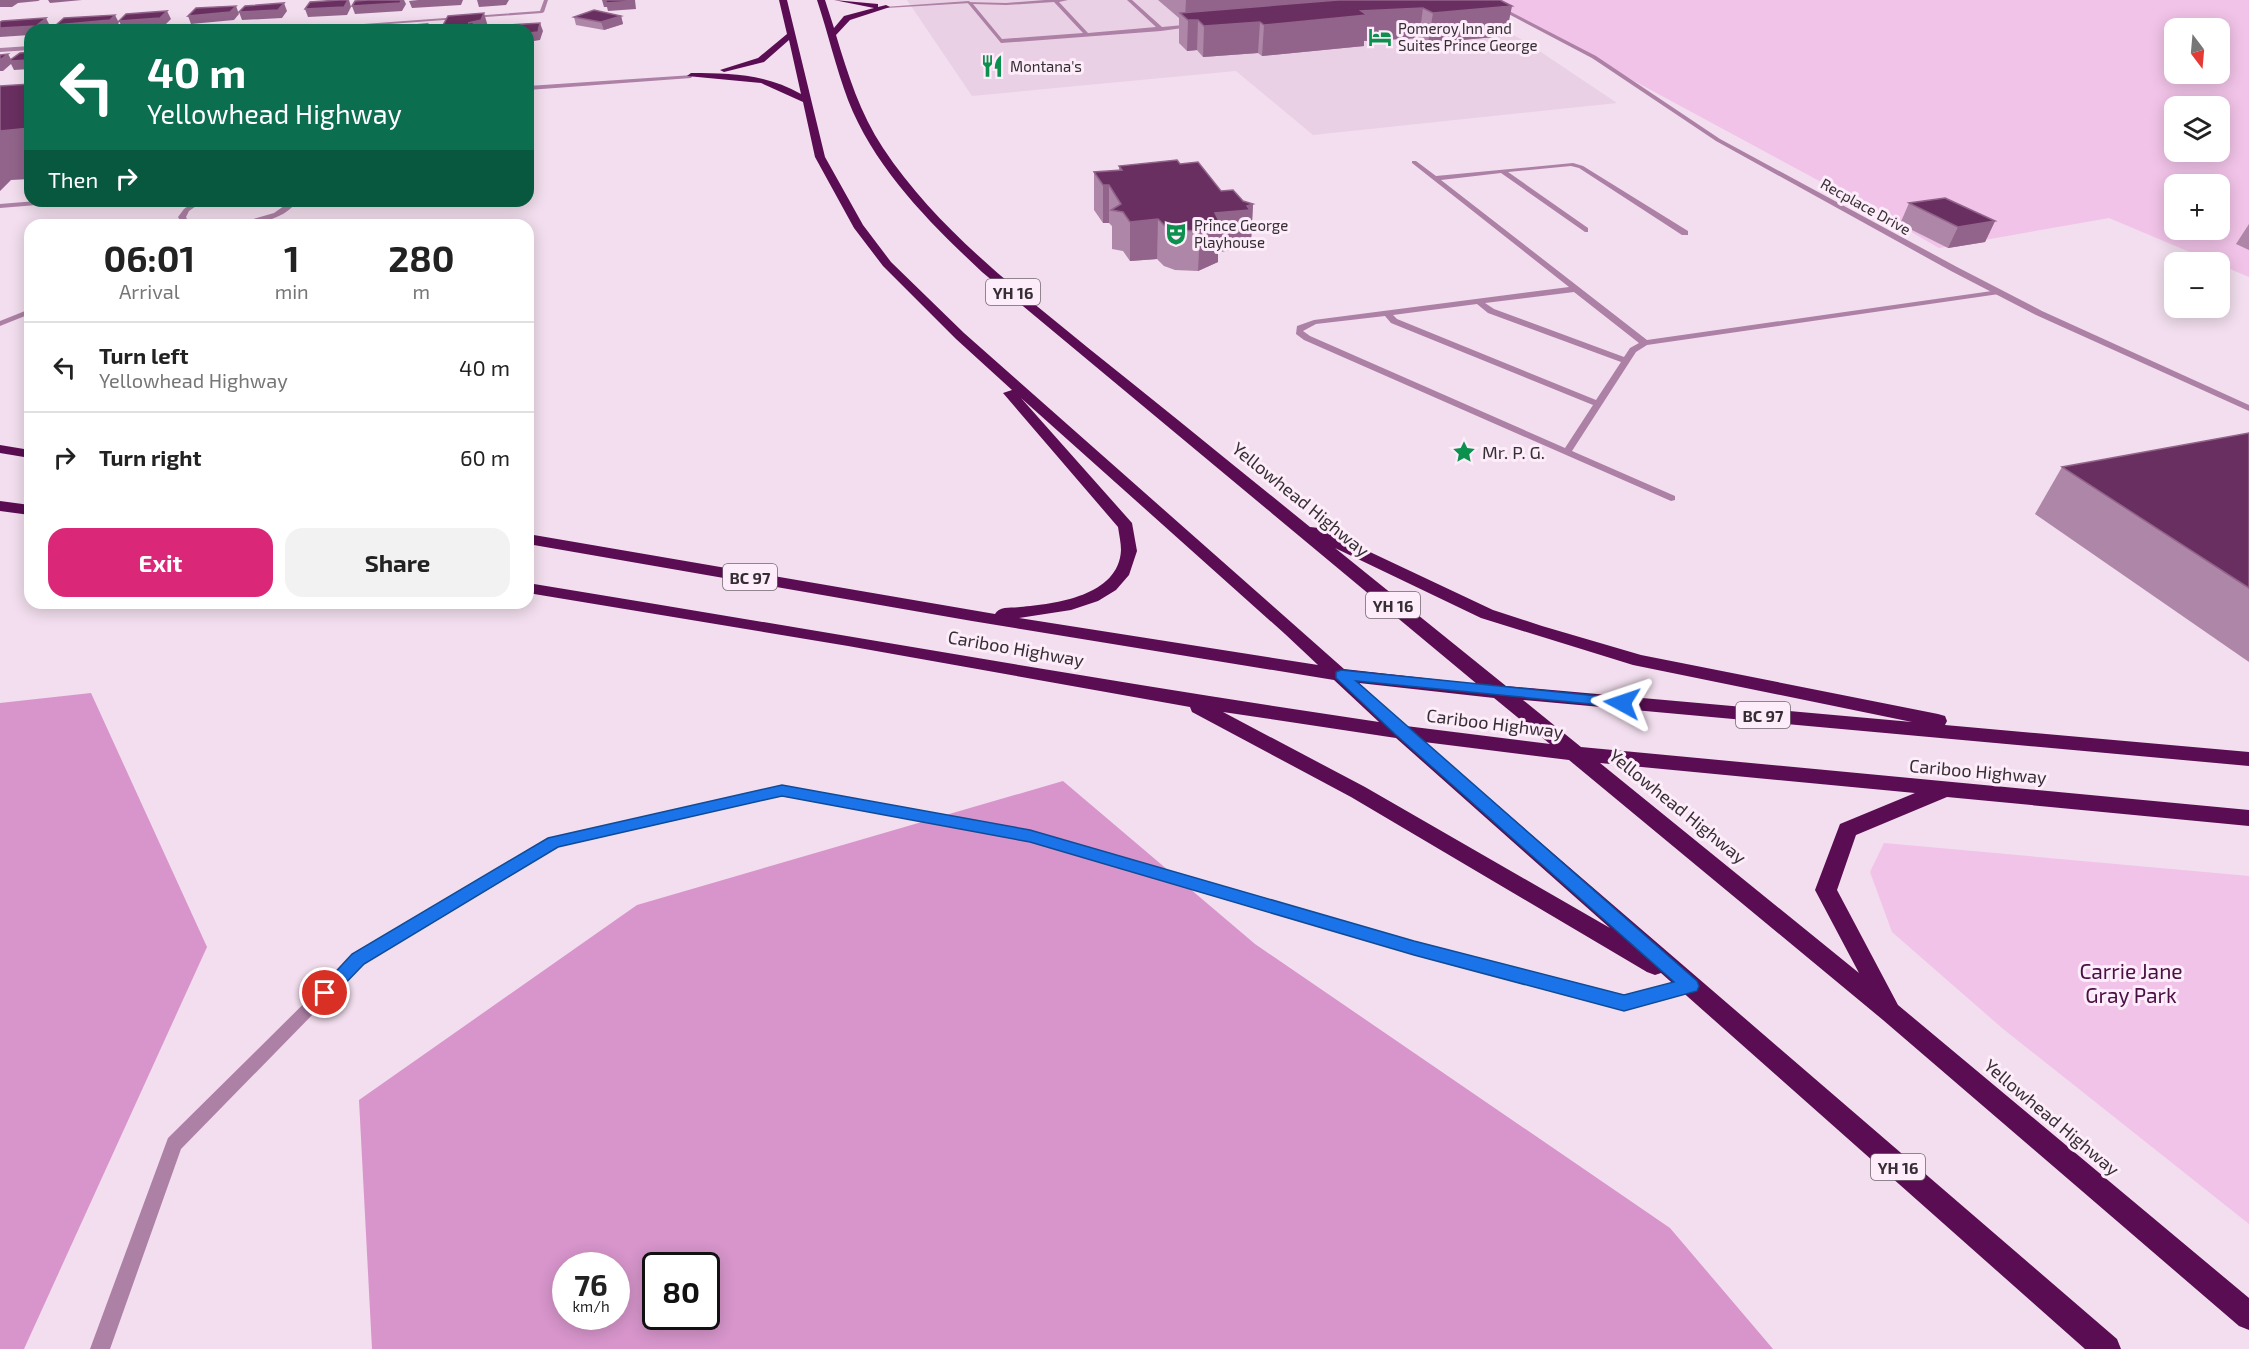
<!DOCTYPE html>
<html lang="en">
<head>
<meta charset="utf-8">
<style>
  body { margin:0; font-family:"Exo 2",sans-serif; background:#f2f2f2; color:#222; height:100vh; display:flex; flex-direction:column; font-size:22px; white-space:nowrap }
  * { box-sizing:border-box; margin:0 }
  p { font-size:20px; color:#767676 }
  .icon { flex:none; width:33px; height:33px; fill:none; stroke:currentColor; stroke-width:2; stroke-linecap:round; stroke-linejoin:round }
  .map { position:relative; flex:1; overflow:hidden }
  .drawer { position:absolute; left:24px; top:219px; width:510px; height:390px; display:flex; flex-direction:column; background:#fff; border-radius:18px; box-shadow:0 3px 15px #0003 }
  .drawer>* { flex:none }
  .hud { position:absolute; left:24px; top:24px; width:510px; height:183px; border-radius:18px; box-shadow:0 3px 15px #0003; background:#0b6e4f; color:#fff; overflow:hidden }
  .needle { width:39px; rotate:164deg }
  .fabs { position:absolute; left:2164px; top:18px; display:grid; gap:12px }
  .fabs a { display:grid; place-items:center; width:66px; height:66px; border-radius:12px; background:#fff; box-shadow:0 3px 15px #0003; font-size:30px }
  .speed { position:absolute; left:552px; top:1252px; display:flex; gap:12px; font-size:30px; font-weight:700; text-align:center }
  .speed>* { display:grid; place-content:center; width:78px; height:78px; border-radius:50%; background:#fff; box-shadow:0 3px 15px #0003; line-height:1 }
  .speed small { font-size:15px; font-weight:400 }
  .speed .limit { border:3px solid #111; border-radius:9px; background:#fff; color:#111 }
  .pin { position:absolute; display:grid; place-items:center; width:51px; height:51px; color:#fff; margin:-26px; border:3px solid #fff; border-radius:50%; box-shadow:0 2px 6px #0007 }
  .me { position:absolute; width:66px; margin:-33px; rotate:275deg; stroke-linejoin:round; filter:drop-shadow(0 0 4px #0008) }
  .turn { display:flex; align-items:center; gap:21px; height:126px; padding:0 24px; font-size:27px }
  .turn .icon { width:78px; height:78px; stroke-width:2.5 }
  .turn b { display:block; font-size:42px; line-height:51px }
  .then { display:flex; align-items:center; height:57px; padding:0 24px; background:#0003; gap:12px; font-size:22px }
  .eta { display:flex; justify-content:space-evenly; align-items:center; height:102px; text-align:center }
  .eta b { font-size:36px; font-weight:700; line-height:42px }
  .cta { display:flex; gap:12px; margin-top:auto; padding:12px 24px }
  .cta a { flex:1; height:69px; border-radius:18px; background:#db2777; color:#fff; font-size:24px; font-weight:700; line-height:69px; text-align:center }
  .cta a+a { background:#f2f2f2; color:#222 }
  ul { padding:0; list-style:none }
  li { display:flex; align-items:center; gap:18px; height:90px; padding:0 24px; border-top:2px solid #e0e0e0 }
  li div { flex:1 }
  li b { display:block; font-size:22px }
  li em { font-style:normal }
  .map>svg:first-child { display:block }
  .built { fill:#ead0e4 }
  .green { fill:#f1c3e8; fill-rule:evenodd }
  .forest { fill:#d795cb; fill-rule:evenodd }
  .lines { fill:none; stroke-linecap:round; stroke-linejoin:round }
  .lane { fill:#ad80a5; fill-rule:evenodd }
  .street { fill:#ad80a5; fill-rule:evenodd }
  .highway { fill:#5a0d52; fill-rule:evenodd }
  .wall { fill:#ae86a7 }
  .shaded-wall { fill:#92648b }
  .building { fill:#692f60; stroke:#92648b; stroke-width:1.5 }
  .route { fill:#1a73e8; stroke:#114b97; stroke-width:1.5 }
  .labels { text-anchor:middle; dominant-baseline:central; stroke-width:6; stroke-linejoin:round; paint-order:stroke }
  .far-poi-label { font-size:15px; fill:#362e34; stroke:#fdecf9; text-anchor:start }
  .far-street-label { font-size:15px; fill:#362e34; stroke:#fdecf9 }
  .shield { fill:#fdecf9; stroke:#72676f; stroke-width:1.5 }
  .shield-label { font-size:16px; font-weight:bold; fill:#362e34 }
  .poi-label { font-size:18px; fill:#362e34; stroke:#fdecf9; text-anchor:start }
  .street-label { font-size:18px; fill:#362e34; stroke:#fdecf9 }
  .near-park-label { font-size:21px; fill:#490e42; stroke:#fdecf9 }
</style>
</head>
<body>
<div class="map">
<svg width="2249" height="1349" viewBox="0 0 2249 1349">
  <rect width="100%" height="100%" fill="#f2deee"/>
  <!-- built -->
  <polygon class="built" points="907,0 1450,0 1526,42 1617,103 1313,135 1236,71 972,96"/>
  <!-- green -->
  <g class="green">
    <path d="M1484,0h765v277l-140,-59 -170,30 -64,-37zM2175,28h45v46h-45zM2175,106h45v46h-45zM2175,184h45v46h-45z"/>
    <polygon points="1884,843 2249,876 2249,1224 2002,1028 1892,932 1870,872"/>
  </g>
  <!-- forest -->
  <g class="forest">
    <polygon points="91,693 207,947 24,1349 0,1349 0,703"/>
    <path d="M1063,781l192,163 415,284 103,121h-1401l-13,-249 278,-195zM566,1266h50v51h-50zM656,1266h50v51h-50z"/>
  </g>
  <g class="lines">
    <!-- lane -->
    <g class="lane">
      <path d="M1045,0h23l-9,2 29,31 68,-6 -29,-27h5l30,27 32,-3 3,2 -36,5 -160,12 -34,-41 39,1zM1054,2l29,31 -81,6 -29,-35 33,1z"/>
      <path d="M1412,161h4l20,15 137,-13 10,3 105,65v4h-6l-103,-67 -8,-2 -63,6 80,56v4h-3l-84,-59 -60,7 206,160 352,-50 4,2 -4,2 -352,51 -11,7 -64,99 103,45v4l-4,1 -367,-161 -8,-6 1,-8 17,-6 255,-33 -157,-124zM1574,292l65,51 -9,5 -6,9 -130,-48 -9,-6zM1477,304l11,9 133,49 -25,38 -199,-81 -4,-4zM1385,316l6,7 202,82 -28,43 -255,-112 -7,-5 13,-7z"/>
      <polygon points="36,201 64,201 61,203 0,208 0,204"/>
      <polygon points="183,201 200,201 200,202 197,204"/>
      <polygon points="781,786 1030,831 1414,942 1624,996 1690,979 1695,981 1698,986 1695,991 1690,993 1624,1010 1414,954 1030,841 781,796 558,846 363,963 181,1149 110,1349 90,1349 168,1138 353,955 549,838"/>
    </g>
    <!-- street -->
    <g class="street">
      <polygon points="544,0 548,0 544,12 542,13 307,30 282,30 540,11"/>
      <polygon points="1482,0 1488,0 1596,56 1720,139 1957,267 2042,311 2249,405 2249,411 2036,315 1951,271 1716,141 1592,58"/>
      <polygon points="969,1 971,3 886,8 884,7"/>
      <polygon points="30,46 30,50 0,52 0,48"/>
      <polygon points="693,75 691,78 528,90 528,86"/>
      <polygon points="195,201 203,201 189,211 186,217 188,221 200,225 182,224 178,217 184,209"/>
      <path d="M291,201h7c-15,19 -41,24 -65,24l41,-12z"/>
      <polygon points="30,309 30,314 0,326 0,321"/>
    </g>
    <!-- highway -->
    <g class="highway">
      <path d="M779,0h8l38,157 38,68 28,37 73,71 380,336 133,15 -495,-412c-52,-49 -107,-103 -134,-172 -12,-32 -20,-67 -31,-100h8l9,28 10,-12 30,-8 -40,-8 44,4v3l8,-2 4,2 -40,13 -14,15c12,40 24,78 47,113 53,80 131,139 204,199 75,60 149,120 223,180l9,1 174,82 49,16 99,29 297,59 7,2 2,5 -2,4 304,27v14l-726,-66 58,47 668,63v16l-302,-29 -91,38 -19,55 61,115 351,293v32l-10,-4 -356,-306 -314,-260 -145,-18 693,597 4,10h-36l-424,-376 -6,2 -8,-3 -296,-175 -159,-85 -2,-5 -342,-61 -320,-53v-10c284,46 566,97 851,139l-45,-42 -362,-59 -444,-77v-10l467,80c4,-8 16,-6 25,-7 35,-3 99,-11 101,-57 0,-7 -2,-16 -3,-23l-115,-134 9,-3 -56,-51 -73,-73 -29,-38 -39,-71 -12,-55 -42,-19 -74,-7 4,-3c39,0 75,1 110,21l-12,-54 -25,22 -40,10 -4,-2 38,-12 29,-24zM1021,398l264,236 33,31 -299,-47 52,-8 27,-9 18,-11 13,-15 8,-24 -5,-28zM1335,548l146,70 152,47 279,57 -406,-36zM1359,683l135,15 56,46 -144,-18zM1223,712l173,26 214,190 -245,-141zM1600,763l315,30 -75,31 -25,66 44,83z"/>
      <polygon points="0,445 30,450 30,458 0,453"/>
      <polygon points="0,501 30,505 30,515 0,511"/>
    </g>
  </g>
  <!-- wall -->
  <g class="wall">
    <polygon points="1158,0 1500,0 1506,36 1428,43 1419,38 1364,41 1364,46 1262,56 1258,53 1203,57 1197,50 1187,51 1179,43 1179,18"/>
    <polygon points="621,16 623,24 604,30 576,25 574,17"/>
    <polygon points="1180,164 1221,191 1243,201 1253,204 1251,242 1248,244 1247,248 1218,252 1218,262 1198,271 1175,270 1164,266 1157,259 1130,261 1123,251 1112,249 1112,226 1109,223 1103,223 1094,210 1094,172 1119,170 1119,166"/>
    <polygon points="1909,203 1995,221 1985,242 1948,248 1900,224"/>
    <polygon points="2249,224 2249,250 2236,244"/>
    <polygon points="2249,433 2249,662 2035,514 2062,467"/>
  </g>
  <!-- shaded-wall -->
  <g class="shaded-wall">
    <polygon points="0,0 40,0 38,1 18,3 12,7 0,7"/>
    <polygon points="48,0 82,0 50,3"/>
    <polygon points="349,0 351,7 347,15 308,17 305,9"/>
    <polygon points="401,0 404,0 406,4 402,11 355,14 352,6"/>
    <polygon points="418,0 463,0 461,5 412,8 409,1"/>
    <polygon points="477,0 509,0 506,5 479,7"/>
    <polygon points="602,0 635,0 636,9 608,11 607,7 604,7"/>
    <polygon points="1186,0 1355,0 1198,20 1197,50 1187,51 1188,20 1185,18"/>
    <polygon points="284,3 287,11 282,18 242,20 239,12"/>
    <polygon points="236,6 239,14 234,20 191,24 188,16"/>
    <polygon points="1512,6 1506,36 1428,43 1433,13"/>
    <polygon points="1423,8 1419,38 1364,41 1364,46 1262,56 1264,25 1361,11"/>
    <polygon points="167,11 171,19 164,26 123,29 119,21"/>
    <polygon points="484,13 489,30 439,30 442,25 443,29 468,23"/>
    <polygon points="115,15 119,23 114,28 94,30 58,30 56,25"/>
    <polygon points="621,16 623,24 604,30 601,22"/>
    <polygon points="46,18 50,26 46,30 30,30 30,35 0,37 0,28"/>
    <polygon points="1260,22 1258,53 1203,57 1204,26"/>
    <polygon points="540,23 543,31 540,40 528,42 528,33"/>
    <polygon points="8,54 12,61 30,60 30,69 14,70 11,64 3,71 0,71 0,60"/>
    <polygon points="30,128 30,179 11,180 0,191 0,131"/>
    <rect x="1103" y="185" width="6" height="38"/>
    <polygon points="1253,204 1251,242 1248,244 1247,248 1218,252 1218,262 1198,271 1200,231 1215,213 1247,206"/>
    <polygon points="1158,219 1157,259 1130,261 1130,222"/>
    <polygon points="1995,221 1985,242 1948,248 1958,227"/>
  </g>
  <!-- building -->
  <g class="building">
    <polygon points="339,0 348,0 344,7 305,9 310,2"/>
    <polygon points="368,0 401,0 400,3 352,6 355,1"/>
    <polygon points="606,0 634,0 634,1 606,3"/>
    <polygon points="1338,0 1500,0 1512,6 1433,13 1423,8 1361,11 1367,15 1264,25 1260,22 1204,26 1198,20 1188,20 1180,13"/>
    <polygon points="284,3 278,10 239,12 245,6"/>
    <polygon points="236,6 230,12 188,16 196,8"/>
    <polygon points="594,10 621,16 601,22 574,17"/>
    <polygon points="167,11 160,18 119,21 126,14"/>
    <polygon points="484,13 481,20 468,23 474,22 472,27 441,29 448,16"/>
    <polygon points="115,15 110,20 56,25 64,18"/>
    <polygon points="46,18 36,26 0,28 0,22 2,21"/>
    <polygon points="540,23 538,32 528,33 528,30 505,30 507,25"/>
    <polygon points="427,24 425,26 442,25 439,30 399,30 402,26"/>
    <polygon points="381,28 380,30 358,30"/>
    <polygon points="30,52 30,60 9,61 20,53"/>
    <polygon points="8,54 0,60 0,55"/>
    <polygon points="30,84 30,128 0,131 0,86"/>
    <polygon points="1177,160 1180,164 1198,162 1221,191 1233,190 1243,201 1253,204 1247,206 1250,210 1215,213 1220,223 1200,231 1176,230 1165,226 1158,219 1130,222 1123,212 1111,210 1121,204 1109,185 1103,185 1094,172 1122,170 1119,166"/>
    <polygon points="1945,198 1995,221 1958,227 1909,203"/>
    <polygon points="2249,433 2249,588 2062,467"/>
  </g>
  <!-- route -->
  <polygon class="route" points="1341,670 1627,699 1629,703 1622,707 1356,681 1697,981 1699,986 1697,991 1624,1011 1414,955 1030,842 782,796 558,847 364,964 331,998 325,1000 318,998 316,993 352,954 548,838 782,785 1030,830 1414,941 1624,995 1674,982 1396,735 1336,678 1336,672"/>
  <!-- icons -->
  <defs>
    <g id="hotel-bare" transform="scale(1.8)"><path d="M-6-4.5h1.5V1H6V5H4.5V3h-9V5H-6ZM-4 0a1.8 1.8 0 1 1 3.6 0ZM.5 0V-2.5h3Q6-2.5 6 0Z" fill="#0c904e" stroke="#fdecf9" stroke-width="2.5" paint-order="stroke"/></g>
    <g id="restaurant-bare" transform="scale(1.8)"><path d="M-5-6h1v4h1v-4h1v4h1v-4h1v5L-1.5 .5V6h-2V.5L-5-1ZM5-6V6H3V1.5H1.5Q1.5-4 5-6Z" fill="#0c904e" stroke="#fdecf9" stroke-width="2.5" paint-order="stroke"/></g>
    <g id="theatre-bare" transform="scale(1.8)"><path d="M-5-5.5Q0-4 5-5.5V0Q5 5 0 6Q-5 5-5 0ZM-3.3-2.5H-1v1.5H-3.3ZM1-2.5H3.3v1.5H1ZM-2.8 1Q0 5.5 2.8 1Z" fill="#0c904e" stroke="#fdecf9" stroke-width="2.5" paint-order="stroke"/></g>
    <g id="sight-bare" transform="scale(1.8)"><path d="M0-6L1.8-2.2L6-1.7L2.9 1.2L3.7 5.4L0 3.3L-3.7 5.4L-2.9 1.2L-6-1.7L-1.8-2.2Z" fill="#0c904e" stroke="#fdecf9" stroke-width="2.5" paint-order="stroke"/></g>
  </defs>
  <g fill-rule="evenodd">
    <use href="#hotel-bare" x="1380" y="37"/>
    <use href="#restaurant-bare" x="992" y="66"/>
    <use href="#theatre-bare" x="1176" y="234"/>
    <use href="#sight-bare" x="1464" y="452"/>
  </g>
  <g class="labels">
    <!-- far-poi labels -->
    <g class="far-poi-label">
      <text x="1398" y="28">Pomeroy Inn and<tspan x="1398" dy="17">Suites Prince George</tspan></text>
      <text x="1010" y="66">Montana's</text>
      <text x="1194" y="225">Prince George<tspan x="1194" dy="17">Playhouse</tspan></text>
    </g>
    <!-- far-street labels -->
    <g class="far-street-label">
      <text transform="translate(1866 206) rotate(29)">Recplace Drive</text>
    </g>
    <!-- shield labels -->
    <g class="shield">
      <rect x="986" y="279" width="54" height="26" rx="4.5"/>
      <rect x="723" y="564" width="54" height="26" rx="4.5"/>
      <rect x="1366" y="592" width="54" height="26" rx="4.5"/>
      <rect x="1736" y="702" width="54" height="26" rx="4.5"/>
      <rect x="1871" y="1154" width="54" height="26" rx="4.5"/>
    </g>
    <g class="shield-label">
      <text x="1013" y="292">YH 16</text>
      <text x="750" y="577">BC 97</text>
      <text x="1393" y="605">YH 16</text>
      <text x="1763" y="715">BC 97</text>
      <text x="1898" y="1167">YH 16</text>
    </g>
    <!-- poi labels -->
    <g class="poi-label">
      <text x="1482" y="452">Mr. P. G.</text>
    </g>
    <!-- street labels -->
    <g class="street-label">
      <text transform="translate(1301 499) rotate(39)">Yellowhead Highway</text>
      <text transform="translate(1016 648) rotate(10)">Cariboo Highway</text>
      <text transform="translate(1495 723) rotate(7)">Cariboo Highway</text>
      <text transform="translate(1978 771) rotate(5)">Cariboo Highway</text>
      <text transform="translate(1678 806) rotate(39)">Yellowhead Highway</text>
      <text transform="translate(2052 1117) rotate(40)">Yellowhead Highway</text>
    </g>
    <!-- near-park labels -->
    <g class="near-park-label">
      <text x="2131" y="970">Carrie Jane<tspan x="2131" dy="24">Gray Park</tspan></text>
    </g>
  </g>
</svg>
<div class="fabs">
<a><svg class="needle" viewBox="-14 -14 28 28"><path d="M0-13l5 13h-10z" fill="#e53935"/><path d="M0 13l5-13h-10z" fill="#767676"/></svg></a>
<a><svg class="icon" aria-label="layers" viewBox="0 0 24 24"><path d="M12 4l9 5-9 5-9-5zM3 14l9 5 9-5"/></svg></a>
<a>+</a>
<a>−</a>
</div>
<div class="speed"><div>76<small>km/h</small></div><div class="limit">80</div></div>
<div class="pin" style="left:325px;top:993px;background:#d93025"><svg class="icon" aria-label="arrive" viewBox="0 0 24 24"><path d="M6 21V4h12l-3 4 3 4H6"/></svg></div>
<svg class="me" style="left:1622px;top:703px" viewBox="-20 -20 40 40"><path d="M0-17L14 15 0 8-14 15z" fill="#1a73e8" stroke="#fff" stroke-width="4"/></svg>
<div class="hud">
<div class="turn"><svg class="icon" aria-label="left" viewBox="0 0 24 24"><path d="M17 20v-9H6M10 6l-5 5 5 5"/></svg><div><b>40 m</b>Yellowhead Highway</div></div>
<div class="then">Then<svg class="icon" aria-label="right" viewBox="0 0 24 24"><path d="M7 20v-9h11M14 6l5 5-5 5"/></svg></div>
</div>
<section class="drawer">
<div class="eta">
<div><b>06:01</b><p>Arrival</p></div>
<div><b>1</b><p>min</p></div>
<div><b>280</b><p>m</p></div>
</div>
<ul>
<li><svg class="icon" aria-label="left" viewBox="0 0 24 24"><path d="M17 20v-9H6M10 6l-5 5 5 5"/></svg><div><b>Turn left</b><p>Yellowhead Highway</p></div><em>40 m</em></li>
<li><svg class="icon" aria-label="right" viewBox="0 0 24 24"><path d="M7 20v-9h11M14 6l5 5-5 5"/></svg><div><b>Turn right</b></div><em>60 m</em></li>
</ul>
<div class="cta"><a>Exit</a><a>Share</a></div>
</section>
</div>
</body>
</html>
